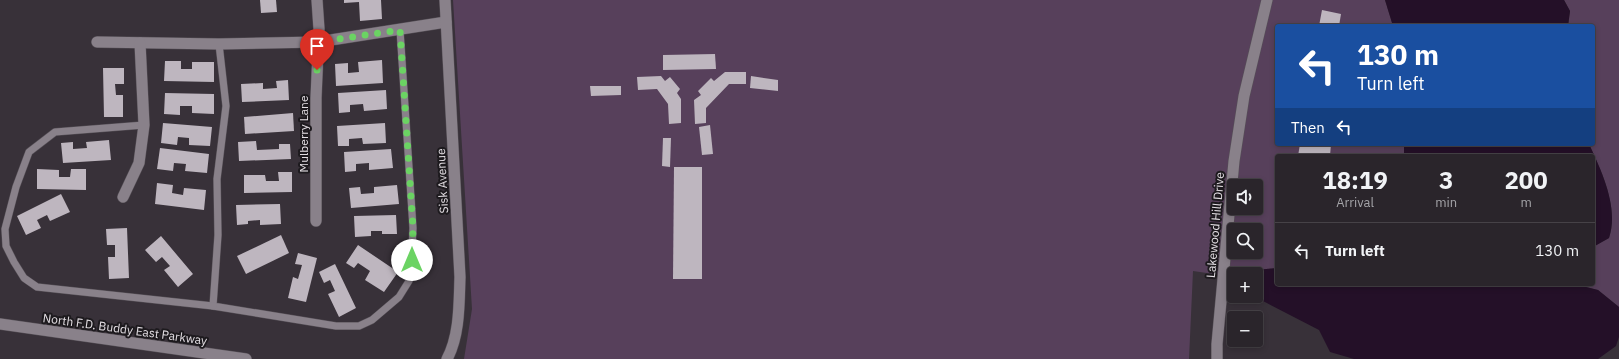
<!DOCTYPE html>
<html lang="en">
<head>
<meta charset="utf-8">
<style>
  body { margin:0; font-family:"IBM Plex Sans",sans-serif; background:#363137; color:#f1f3f6; height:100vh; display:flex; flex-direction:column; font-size:15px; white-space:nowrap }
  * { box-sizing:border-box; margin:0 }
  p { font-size:13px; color:#a5a5a9 }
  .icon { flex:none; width:22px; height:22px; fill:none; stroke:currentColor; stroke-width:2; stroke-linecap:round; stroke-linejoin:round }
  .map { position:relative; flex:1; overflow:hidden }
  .sheet { position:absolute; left:1275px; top:154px; width:320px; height:132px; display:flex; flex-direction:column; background:#2a252b; border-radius:4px; box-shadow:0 2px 6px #0003,0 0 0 1px #464247 }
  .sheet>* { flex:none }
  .hud { position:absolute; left:1275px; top:24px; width:320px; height:122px; border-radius:4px; box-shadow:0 2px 6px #0003,0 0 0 1px #464247; background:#1a4fa0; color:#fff; overflow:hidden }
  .buttons { position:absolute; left:1227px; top:179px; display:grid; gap:8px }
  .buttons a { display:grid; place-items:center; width:36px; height:36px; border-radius:4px; background:#2a252b; box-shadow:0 2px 6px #0003,0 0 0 1px #464247; font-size:20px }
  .pin { position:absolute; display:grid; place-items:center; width:34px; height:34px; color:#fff; margin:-41px -17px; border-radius:50% 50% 50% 0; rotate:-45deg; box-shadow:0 0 4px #0007 }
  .pin .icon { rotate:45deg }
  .me { position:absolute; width:44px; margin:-22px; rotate:0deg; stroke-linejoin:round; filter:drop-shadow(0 0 3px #0008) }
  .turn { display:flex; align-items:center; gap:14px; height:84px; padding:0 16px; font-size:18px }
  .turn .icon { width:52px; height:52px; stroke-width:2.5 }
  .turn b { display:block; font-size:28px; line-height:34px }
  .then { display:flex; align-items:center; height:38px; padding:0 16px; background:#0003; gap:8px; font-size:15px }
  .eta { display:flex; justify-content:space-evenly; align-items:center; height:68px; text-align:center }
  .eta b { font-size:24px; font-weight:800; line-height:28px }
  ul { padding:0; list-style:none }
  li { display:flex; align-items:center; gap:12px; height:56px; padding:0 16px; border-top:1px solid #464247 }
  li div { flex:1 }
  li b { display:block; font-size:15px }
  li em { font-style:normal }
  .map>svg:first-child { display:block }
  .green { fill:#57405b; fill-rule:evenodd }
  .water { fill:#241028 }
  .building { fill:#beb6bf }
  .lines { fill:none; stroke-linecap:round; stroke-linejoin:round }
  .service-casing { stroke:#565057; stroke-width:8 }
  .minor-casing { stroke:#565057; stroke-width:12 }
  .tertiary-casing { stroke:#565057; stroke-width:12 }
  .service { stroke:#89818a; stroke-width:7 }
  .minor { stroke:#89818a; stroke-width:11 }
  .tertiary { stroke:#89818a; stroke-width:11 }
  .route { stroke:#6bd363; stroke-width:7; stroke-dasharray:0 12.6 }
  .labels { text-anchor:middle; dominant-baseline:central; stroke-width:4; stroke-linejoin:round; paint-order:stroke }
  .street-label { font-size:12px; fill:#e4dfe4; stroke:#1d1a1e }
</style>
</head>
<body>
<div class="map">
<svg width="1619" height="359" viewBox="0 0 1619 359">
  <rect width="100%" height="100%" fill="#383139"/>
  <!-- green -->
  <g class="green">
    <path d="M453,0h932l8,26h-116v118h127v12h-127v112l-22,2 -1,4h-20v3l-41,-6 -4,88h-725l8,-50zM1234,186h22v22h-22zM1234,230h22v22h-22z"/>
    <path d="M1564,0h55v307l-21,-17 -16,-4 -1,-2h12v-37l16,-9c10,-30 -7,-66 -20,-94h4v-118h-25l2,-15z"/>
  </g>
  <!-- water -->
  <g class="water">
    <polygon points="1385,0 1564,0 1570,11 1568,26 1393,26"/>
    <path d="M1404,144h185c13,28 30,64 20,94l-16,9v-91h-189z"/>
    <polygon points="1277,268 1277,284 1581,284 1582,286 1598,290 1619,307 1619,337 1616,346 1598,359 1354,359 1330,352 1319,330 1263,301 1256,288 1256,274 1254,274 1255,270"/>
  </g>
  <!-- building -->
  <g class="building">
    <polygon points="260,0 276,0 277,12 261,13"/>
    <polygon points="344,0 381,0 382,19 360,21 359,2 344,3"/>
    <polygon points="1322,10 1341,14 1339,26 1319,26"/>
    <polygon points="715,54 716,69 663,70 663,55"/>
    <polygon points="382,60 383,83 336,86 335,64 348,63 348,73 359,72 358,62"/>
    <polygon points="165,61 181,61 181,69 192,69 192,62 214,62 214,82 164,81"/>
    <polygon points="103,68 124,68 124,84 115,84 116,95 123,95 123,117 104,117"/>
    <polygon points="725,72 746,72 746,84 729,84 706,108 706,123 695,124 694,100 701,95 698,91 711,78 714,81"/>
    <polygon points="661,76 665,81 670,77 680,89 677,93 681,99 681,123 669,124 668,104 657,89 638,90 637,77"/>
    <polygon points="751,76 778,80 778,91 750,88"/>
    <polygon points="288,80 289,100 242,102 241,84 263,83 263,89 277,88 276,81"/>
    <polygon points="590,86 621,86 621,95 591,96"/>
    <polygon points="386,90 387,109 364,111 363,104 350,105 350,112 339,113 338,93"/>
    <polygon points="165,93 214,94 214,114 192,113 192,106 180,106 180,115 164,114"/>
    <polygon points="293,113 294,131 245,134 244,117"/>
    <polygon points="163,123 212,127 210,146 189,145 189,138 178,137 177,145 161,143"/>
    <polygon points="385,123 386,143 363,144 362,138 349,139 349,146 338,146 337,126"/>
    <polygon points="710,125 713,154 702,155 699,127"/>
    <polygon points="663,138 671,138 670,167 662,166"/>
    <polygon points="109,140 111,160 63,163 61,143 73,142 73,149 87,148 86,142"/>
    <polygon points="256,141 257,150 279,149 279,144 290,144 291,159 239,161 238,142"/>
    <polygon points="1300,144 1331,144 1330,156 1298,156"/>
    <polygon points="160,148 209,154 207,173 185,171 186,164 174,163 173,171 157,169"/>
    <polygon points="391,149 393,168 369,170 369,163 356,164 356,171 345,172 344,152"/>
    <polygon points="674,167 702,167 702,279 673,279"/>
    <polygon points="37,169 59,170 59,177 70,177 71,169 86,169 86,190 37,189"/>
    <polygon points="278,172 292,172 292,192 244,193 244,175 265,175 266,181 279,181"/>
    <polygon points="157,183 173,185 172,193 183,195 184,188 206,190 204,210 155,204"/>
    <polygon points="397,185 399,204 351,208 349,188 360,187 361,194 374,193 374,187"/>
    <polygon points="61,194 70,212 50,221 47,215 37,220 41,228 26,235 17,216"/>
    <polygon points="280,204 281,224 260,225 260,220 248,221 248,224 237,225 236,205"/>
    <polygon points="396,215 397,234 382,234 382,231 371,231 371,236 355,237 354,216"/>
    <polygon points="127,228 129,278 109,279 108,257 115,257 115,245 107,245 106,229"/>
    <polygon points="281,235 289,253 246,274 237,256"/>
    <polygon points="161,236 193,274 178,287 164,270 170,266 162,257 156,262 145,250"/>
    <polygon points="358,245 398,272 384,292 365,280 370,271 358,263 354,268 346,263"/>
    <polygon points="298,253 317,258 306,302 288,298 293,277 298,279 302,265 295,264"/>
    <polygon points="335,264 356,308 339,317 328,294 335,291 330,280 324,283 319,272"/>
  </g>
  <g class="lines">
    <!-- service casing -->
    <g class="service-casing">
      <g id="service">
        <polyline points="219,44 226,106 217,179 218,235 213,306 336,326 359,326 372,320 399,297 409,281 411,271 413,228 400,30"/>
        <polyline points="144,125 55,132 29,152 16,187 5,229 6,246 14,262 24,278 37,287 213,306"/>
      </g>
    </g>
    <!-- minor casing -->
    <g class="minor-casing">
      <g id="minor">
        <polyline points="97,42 219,44 318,42 446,22"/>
        <polyline points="123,197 139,163 144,125 140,43"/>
        <polyline points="316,221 316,98 319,29 317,0"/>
        <polyline points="1217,359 1217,344 1234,161 1244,96 1267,0"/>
      </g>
    </g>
    <!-- tertiary casing -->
    <g class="tertiary-casing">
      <g id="tertiary">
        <path d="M445,0l15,277c-1,26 0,58 -13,82"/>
        <polyline points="0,324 246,359"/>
      </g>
    </g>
    <!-- service -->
    <use href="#service" class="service"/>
    <!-- minor -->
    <use href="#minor" class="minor"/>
    <!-- tertiary -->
    <use href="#tertiary" class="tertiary"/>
  </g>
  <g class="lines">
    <!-- route -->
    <polyline class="route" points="317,70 318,42 400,30 413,228 412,260"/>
  </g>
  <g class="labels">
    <!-- street labels -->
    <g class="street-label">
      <text transform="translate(303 134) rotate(-90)">Mulberry Lane</text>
      <text transform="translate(442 181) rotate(-93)">Sisk Avenue</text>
      <text transform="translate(1215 225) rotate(-85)">Lakewood Hill Drive</text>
      <text transform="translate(125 329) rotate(8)">North F.D. Buddy East Parkway</text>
    </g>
  </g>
</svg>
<div class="buttons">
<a><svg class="icon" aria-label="sound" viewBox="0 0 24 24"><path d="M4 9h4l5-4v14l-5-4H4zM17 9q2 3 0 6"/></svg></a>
<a><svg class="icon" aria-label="search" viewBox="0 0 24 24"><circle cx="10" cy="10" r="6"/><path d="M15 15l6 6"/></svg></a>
<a>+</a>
<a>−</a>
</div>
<div class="pin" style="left:317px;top:70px;background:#d93025"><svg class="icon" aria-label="arrive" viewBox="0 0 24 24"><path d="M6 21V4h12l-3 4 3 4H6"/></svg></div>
<svg class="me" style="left:412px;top:260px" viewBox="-20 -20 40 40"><circle r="19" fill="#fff"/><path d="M0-13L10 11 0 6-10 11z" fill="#6bd363"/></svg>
<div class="hud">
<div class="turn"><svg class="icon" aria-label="left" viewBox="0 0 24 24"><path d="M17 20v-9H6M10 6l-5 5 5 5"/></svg><div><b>130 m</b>Turn left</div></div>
<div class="then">Then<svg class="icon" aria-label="left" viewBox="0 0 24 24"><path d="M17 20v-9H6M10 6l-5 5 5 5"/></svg></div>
</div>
<section class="sheet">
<div class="eta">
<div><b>18:19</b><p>Arrival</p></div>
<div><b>3</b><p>min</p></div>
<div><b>200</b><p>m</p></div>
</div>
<ul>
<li><svg class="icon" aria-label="left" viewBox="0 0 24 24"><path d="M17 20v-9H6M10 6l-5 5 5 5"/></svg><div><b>Turn left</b></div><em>130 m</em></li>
</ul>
</section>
</div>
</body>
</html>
